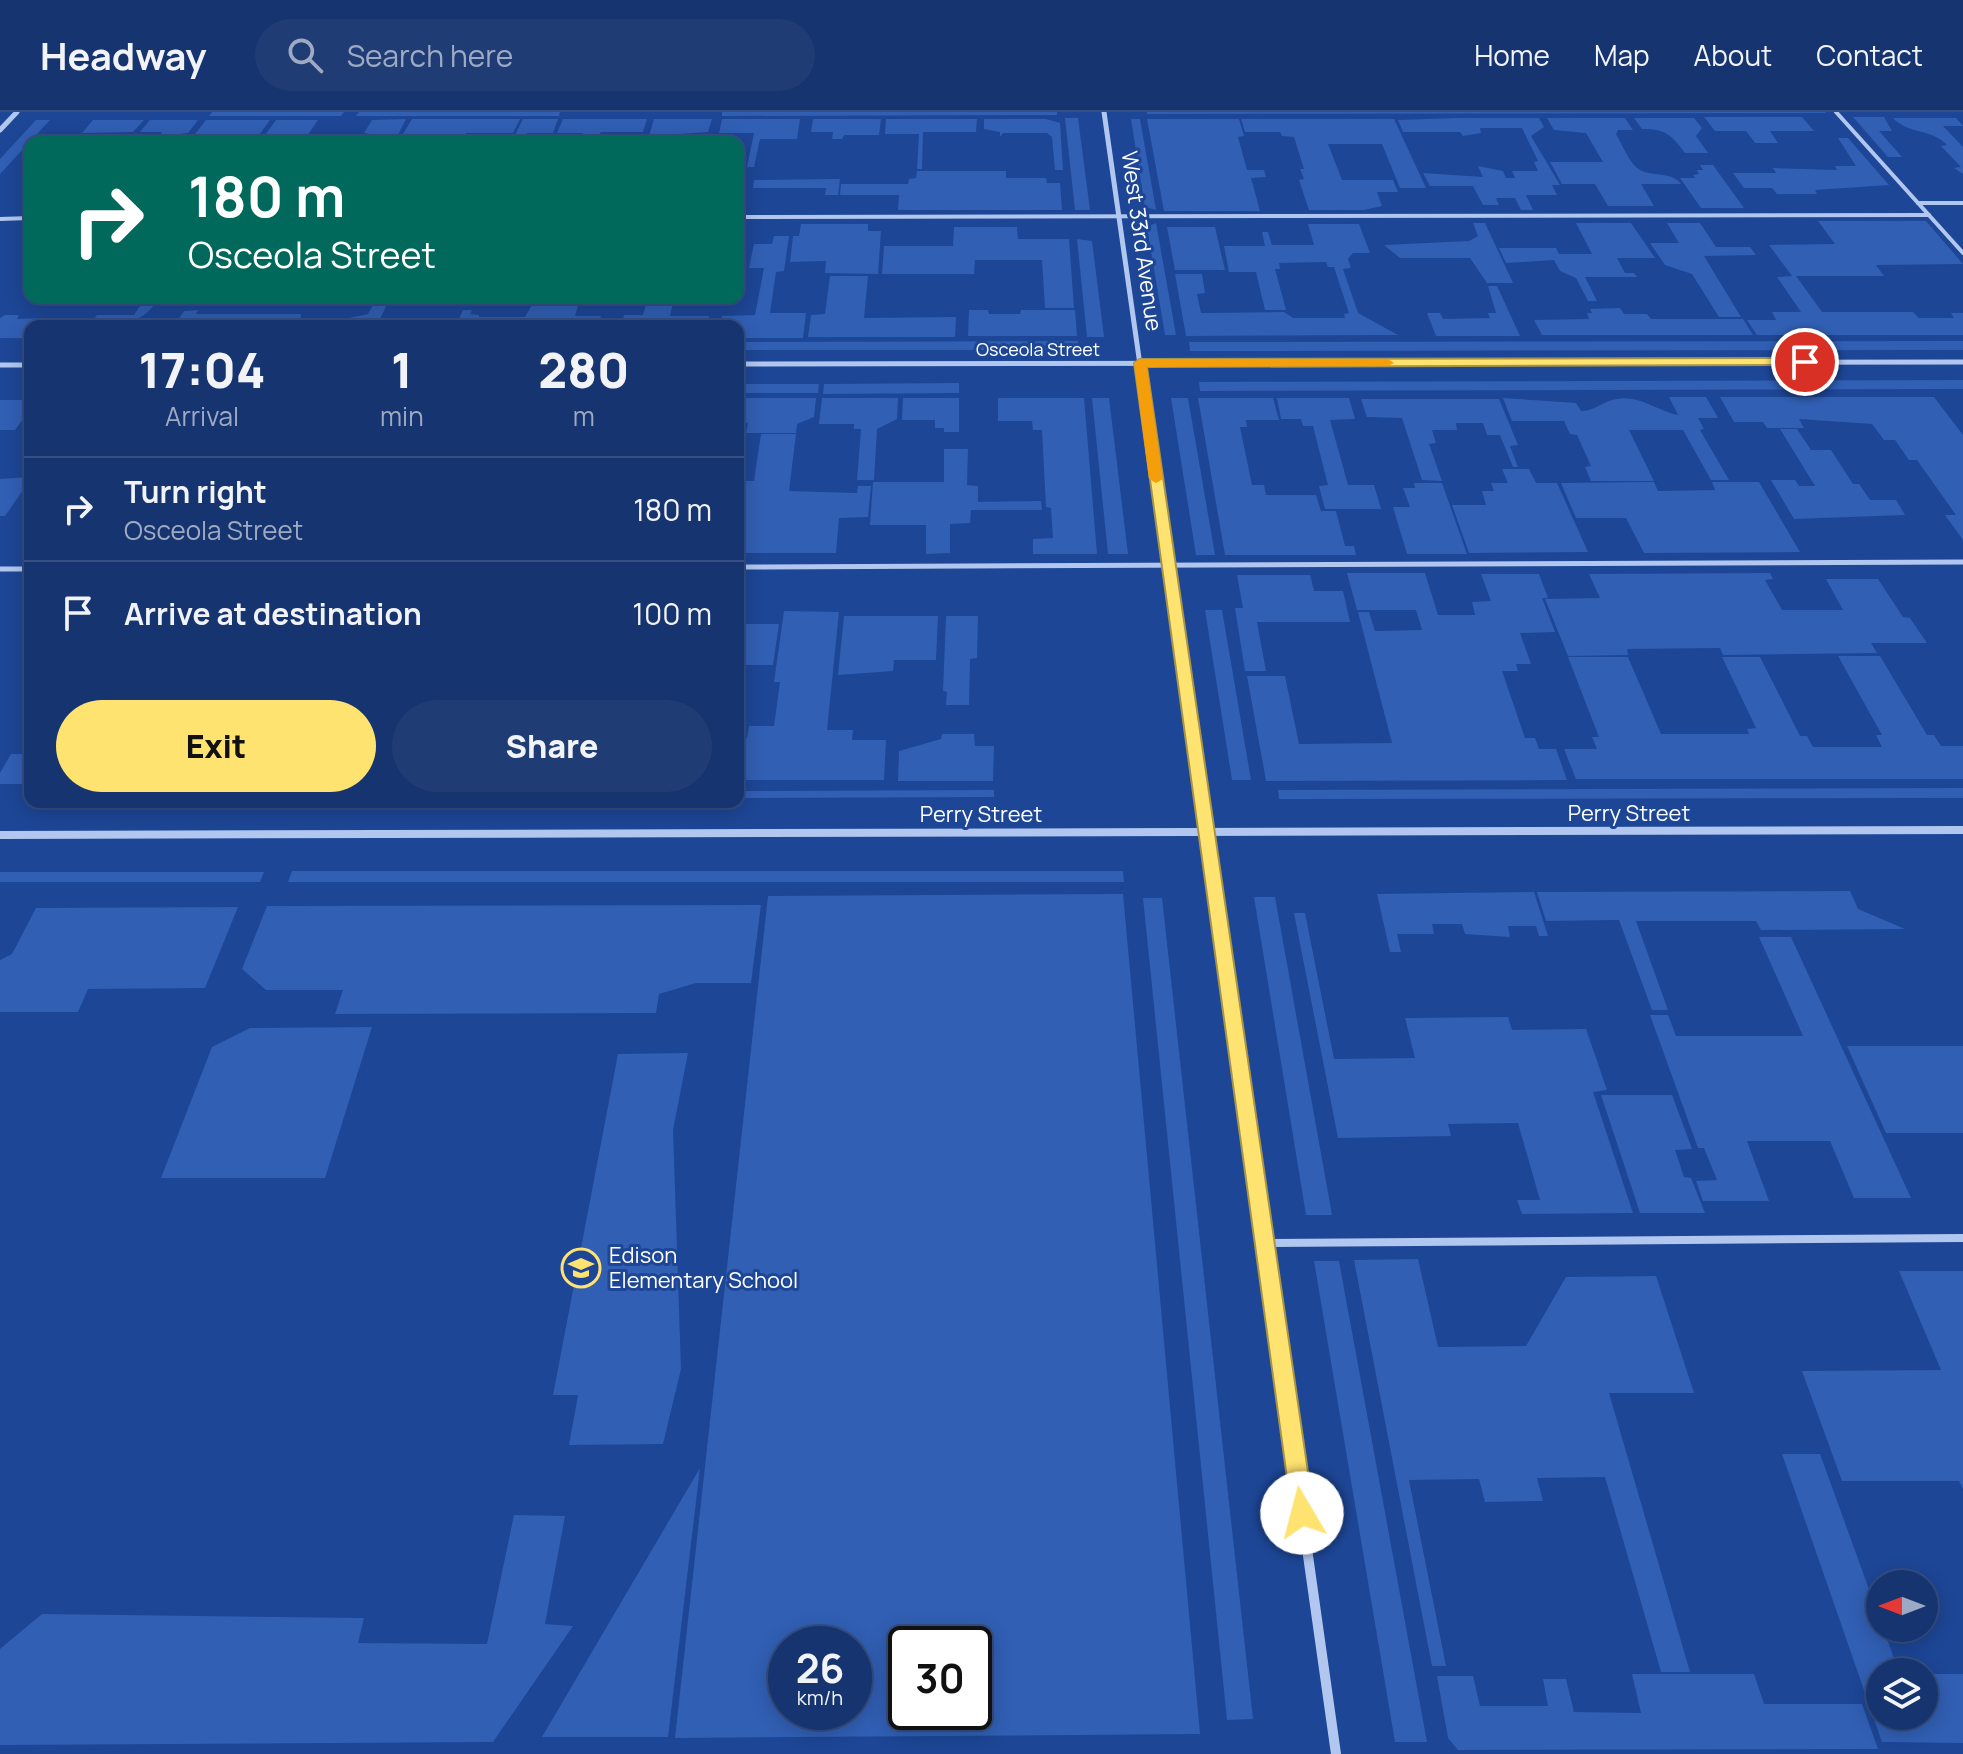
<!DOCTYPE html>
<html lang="en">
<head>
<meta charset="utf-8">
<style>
  body { margin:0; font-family:Manrope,sans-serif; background:#1f3c75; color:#f1f3f6; height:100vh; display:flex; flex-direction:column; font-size:30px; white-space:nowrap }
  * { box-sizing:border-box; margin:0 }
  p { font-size:26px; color:#9eaac3 }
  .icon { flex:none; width:44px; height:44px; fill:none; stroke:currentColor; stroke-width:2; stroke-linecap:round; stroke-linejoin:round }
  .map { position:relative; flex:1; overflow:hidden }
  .panel { position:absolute; left:24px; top:208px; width:720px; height:488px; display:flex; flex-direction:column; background:#163470; border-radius:16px; box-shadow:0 4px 20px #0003,0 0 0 2px #354f83 }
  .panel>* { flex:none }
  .banner { position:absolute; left:24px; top:24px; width:720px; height:168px; border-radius:16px; box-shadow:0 4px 20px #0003,0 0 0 2px #354f83; background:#00695c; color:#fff; overflow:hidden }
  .needle { width:52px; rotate:270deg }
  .controls { position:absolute; left:1866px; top:1458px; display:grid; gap:16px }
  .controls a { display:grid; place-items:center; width:72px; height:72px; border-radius:50%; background:#163470; box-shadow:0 4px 20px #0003,0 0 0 2px #354f83; font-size:40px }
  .speed { position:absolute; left:768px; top:1514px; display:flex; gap:16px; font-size:40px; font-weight:700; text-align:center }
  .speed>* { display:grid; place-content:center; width:104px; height:104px; border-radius:50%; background:#163470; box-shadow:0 4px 20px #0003,0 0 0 2px #354f83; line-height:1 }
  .speed small { font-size:20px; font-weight:400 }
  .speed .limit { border:4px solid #111; border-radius:12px; background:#fff; color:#111 }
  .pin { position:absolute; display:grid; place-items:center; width:68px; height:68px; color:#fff; margin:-34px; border:4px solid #fff; border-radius:50%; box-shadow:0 2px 8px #0007 }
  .me { position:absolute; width:88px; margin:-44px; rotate:352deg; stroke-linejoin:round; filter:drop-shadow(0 0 6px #0008) }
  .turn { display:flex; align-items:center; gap:28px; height:168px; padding:0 32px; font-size:36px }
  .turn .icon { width:104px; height:104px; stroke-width:2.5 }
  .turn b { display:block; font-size:56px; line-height:68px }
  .eta { display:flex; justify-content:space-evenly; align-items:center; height:136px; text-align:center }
  .eta b { font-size:48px; font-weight:800; line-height:56px }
  .button { display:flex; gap:16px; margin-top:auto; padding:16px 32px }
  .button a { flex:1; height:92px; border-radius:48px; background:#ffe370; color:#111; font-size:32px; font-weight:800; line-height:92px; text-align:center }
  .button a+a { background:#1f3c75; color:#f1f3f6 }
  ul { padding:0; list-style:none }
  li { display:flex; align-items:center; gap:24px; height:104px; padding:0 32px; border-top:2px solid #354f83 }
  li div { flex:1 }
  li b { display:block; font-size:30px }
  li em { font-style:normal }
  header { display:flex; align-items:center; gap:48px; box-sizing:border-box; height:112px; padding:0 40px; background:#163470; border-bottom:2px solid #354f83 }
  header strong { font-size:38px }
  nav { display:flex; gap:44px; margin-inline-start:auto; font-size:28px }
  .search { width:560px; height:72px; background:#1f3c75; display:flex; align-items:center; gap:20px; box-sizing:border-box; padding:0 28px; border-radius:44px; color:#9eaac3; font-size:30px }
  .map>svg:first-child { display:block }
  .green { fill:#315fb4; fill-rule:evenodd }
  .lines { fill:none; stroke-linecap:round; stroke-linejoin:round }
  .service-far2 { stroke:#b1c7ef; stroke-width:4 }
  .service-far1 { stroke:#b1c7ef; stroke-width:5 }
  .service { stroke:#b1c7ef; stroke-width:8 }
  .minor-far3 { stroke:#b1c7ef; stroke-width:5 }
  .minor-far2 { stroke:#b1c7ef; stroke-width:6 }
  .minor-far1 { stroke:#b1c7ef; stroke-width:8 }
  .minor { stroke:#b1c7ef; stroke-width:10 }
  .route { fill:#ffe370; stroke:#a69449; stroke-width:2 }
  .slow { fill:#f59e0b }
  .labels { text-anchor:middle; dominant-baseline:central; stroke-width:6; stroke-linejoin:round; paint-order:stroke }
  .far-street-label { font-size:18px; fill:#fff; stroke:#1d4696 }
  .street-label { font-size:22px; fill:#fff; stroke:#1d4696 }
  .poi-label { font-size:22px; fill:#fff; stroke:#1d4696; text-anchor:start }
</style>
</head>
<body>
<header>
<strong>Headway</strong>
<div class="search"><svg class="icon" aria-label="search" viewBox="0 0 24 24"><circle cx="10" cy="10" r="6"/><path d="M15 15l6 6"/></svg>Search here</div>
<nav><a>Home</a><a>Map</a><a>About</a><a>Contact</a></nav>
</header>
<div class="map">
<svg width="1963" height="1642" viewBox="0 0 1963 1642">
  <rect width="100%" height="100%" fill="#1d4696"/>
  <!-- green -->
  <g class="green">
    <polygon points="212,0 344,0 341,4 209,4"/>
    <polygon points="359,0 560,0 559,4 356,4"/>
    <polygon points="722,0 1057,0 1057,3 722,4"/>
    <polygon points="1147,0 1825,0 1826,1 1147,2"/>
    <polygon points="1704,5 1802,5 1814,19 1770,19 1778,31 1755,31 1746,19 1715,19"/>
    <polygon points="1853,5 1884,5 1892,19 1879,19 1902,45 1888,45"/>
    <polygon points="1065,6 1078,6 1090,98 1075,98"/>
    <polygon points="1456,6 1539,6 1544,15 1531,24 1560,73 1552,73 1557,83 1526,83 1533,98 1521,98 1515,86 1496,86 1499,93 1483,93 1473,74 1430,74 1423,61 1483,65 1478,54 1503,59 1506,66 1515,66 1512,59 1538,59 1534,50 1538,49 1522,16 1480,16 1481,21 1463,24 1460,20 1403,20 1398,8"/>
    <path d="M1547,6h78l8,12h-15l-2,4c6,10 12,26 21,34 12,10 34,2 44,16h-40l13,22h-46l-13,-22h-33l-12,-22h53l-17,-29 -32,-3z"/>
    <path d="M1634,6h60l8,10 -6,8 12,17h-23c-14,-19 -20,-24 -43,-24z"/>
    <path d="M1893,6h63l7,8h-20l20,21v27l-9,-6 7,-1 -20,-21 6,-1c-16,-17 -38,-10 -54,-27z"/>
    <polygon points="406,7 398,23 367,26 370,22 364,21 372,8"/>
    <polygon points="412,7 520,7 513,21 466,21 462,30 436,30 437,26 403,22"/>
    <polygon points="523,7 558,7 553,21 527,21 523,30 516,30 518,26 514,25"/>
    <polygon points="563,7 647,7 643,20 601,20 592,30 580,30 583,21 557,21"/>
    <polygon points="654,7 712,7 708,20 649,24"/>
    <polygon points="722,7 800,7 797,27 760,27 754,55 747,55 754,21 719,21"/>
    <polygon points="813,7 881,7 879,23 844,23 842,27 832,27 833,20 811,20"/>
    <polygon points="886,7 977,7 976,20 923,20 922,57 917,57 919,22 885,22"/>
    <polygon points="984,7 1046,7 1060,11 1063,58 1055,58 1052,25 1047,21 1003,21 1000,25 1000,20 984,17"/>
    <polygon points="1131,7 1140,7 1156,98 1145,95"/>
    <polygon points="1147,7 1239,7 1244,24 1238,25 1247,58 1264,58 1266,65 1251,66 1260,99 1164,99"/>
    <polygon points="1241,7 1394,7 1426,76 1400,76 1382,32 1328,32 1342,68 1393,68 1398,80 1377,80 1382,94 1364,98 1309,98 1299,68 1304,67 1300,57 1304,57 1294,25 1282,24 1280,20 1245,20"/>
    <polygon points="36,8 50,8 0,62 0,47"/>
    <polygon points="93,8 144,8 133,20 82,21"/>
    <polygon points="150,8 198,8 188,21 164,24 158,30 155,30 162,20 140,20"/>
    <polygon points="206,8 270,8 254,30 206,30 211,22 195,22"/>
    <polygon points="276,8 318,8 303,30 260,30"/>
    <polygon points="1838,26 1848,26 1889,73 1815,78 1817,82 1777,82 1772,76 1744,76 1733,61 1776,61 1773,56 1837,58 1835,54 1856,54"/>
    <polygon points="1700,53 1713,53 1744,96 1701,96 1680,66 1695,66 1693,63 1699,62 1697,58 1703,58"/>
    <polygon points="917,59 1006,59 1006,66 1046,66 1047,71 1060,71 1062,98 898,98 899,83 840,83 841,72 908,72 909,67 916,66"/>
    <polygon points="830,67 840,67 838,83 825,83 826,76 753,76 754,68"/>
    <polygon points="1818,109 1926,109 1963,152 1876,153 1884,164 1796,164 1822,200 1913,200 1919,206 1954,206 1951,201 1963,201 1963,223 1757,223 1747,208 1776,208 1772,200 1801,200 1777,165 1792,164 1769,133 1835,132"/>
    <polygon points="1156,111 1176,223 1165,223 1147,115"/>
    <polygon points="1473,111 1485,111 1513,171 1487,171 1470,146 1400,146 1384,133 1469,129 1478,124"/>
    <polygon points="1576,111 1631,111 1655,146 1617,146 1625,161 1634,161 1637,165 1585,165 1597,189 1588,189 1576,166 1560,159 1554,148 1506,151 1499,136 1556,136 1559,142 1592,142"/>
    <polygon points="1667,111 1700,111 1716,135 1750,135 1756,143 1704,144 1741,205 1719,205 1692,162 1665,153 1650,131 1679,131"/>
    <polygon points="801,112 868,112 868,119 881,119 878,162 825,161 826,149 790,150 793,124 799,124"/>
    <polygon points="1308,112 1359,112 1370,141 1353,141 1348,147 1351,156 1343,157 1358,201 1398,223 1186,224 1175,162 1202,162 1205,181 1197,182 1201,201 1284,200 1293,206 1345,206 1344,202 1349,201 1334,155 1328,155 1326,150 1279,151 1280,157 1275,157 1286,198 1265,198 1256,160 1229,160 1224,134 1265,134 1262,120 1268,120 1272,133 1314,133"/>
    <polygon points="954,115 1017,115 1018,127 1069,127 1074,196 1045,196 1042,148 975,148 974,162 882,162 884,134 953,134"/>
    <polygon points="1167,115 1215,115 1225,158 1175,158"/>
    <polygon points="774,124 789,124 784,159 776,160 770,201 806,201 803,226 738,226 738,214 720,214 722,204 755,203 764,156 749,156 754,132 772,132"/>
    <polygon points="1077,127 1092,129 1104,225 1087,225"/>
    <polygon points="830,164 868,164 864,206 956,205 955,225 808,225 811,203 825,202"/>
    <polygon points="1488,174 1497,174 1520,224 1436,224 1427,201 1440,201 1443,207 1490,206 1488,201 1496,201"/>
    <path d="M145,186h14c-17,25 -23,22 -52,22l-4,6h-14l8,-11h37z"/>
    <polygon points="377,186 390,186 380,207 407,207 404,214 312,214 368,202"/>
    <polygon points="536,186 580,186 575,204 601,204 598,214 415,214 418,207 459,207 463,198 472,198 470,202 479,203 479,205 525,205"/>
    <polygon points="648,186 674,186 670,204 709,204 707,214 605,214 606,211 622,211 624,203 643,203"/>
    <polygon points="1620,196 1624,202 1647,202 1651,207 1743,207 1753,223 1542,223 1534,208 1589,207 1587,201 1592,201 1590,197"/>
    <polygon points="198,198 196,202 301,202 300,214 174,214 184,199"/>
    <polygon points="969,198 988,198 989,202 1020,202 1021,198 1075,198 1077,224 968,224"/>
    <polygon points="5,203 19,203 17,207 42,206 37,214 30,214 27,226 0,226 0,206"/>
    <polygon points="1078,229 1079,238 738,238 738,230"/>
    <polygon points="1963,229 1963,238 1190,239 1189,230"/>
    <polygon points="1963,268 1963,277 1200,279 1199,270"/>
    <polygon points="959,271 959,281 823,282 824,272"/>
    <polygon points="738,272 819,272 818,281 738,281"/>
    <path d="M1669,285h37l12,21h-20l6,11 -4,1 29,50h-18l-28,-50h-54l25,51h-63l-6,-14 6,-1 -14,-31 -7,-1 -6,-13h-52l-9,-23 73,5 5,8c14,0 22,-10 36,-12 22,-4 40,12 61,16z"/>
    <polygon points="1720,285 1934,285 1963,323 1963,428 1945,403 1956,403 1917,348 1909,348 1895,328 1884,328 1872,312 1799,307 1804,316 1767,316 1763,310 1734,310"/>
    <polygon points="738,286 816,286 814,305 797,312 796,321 746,321 748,311 738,310"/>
    <polygon points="822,286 898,286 897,307 877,317 874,368 857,368 861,317 854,317 854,312 819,312"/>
    <polygon points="903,286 959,286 959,320 944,320 944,316 935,316 935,308 902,308"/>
    <polygon points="998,286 1084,286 1097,442 1033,442 1033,427 1053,426 1051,396 1046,395 1042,318 1033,318 1032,309 998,309"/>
    <polygon points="1092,286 1109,286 1128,442 1108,442"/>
    <polygon points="1171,286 1188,286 1215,443 1196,443"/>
    <polygon points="1198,286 1273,286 1279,308 1246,308 1247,315 1240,315 1252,373 1264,373 1266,383 1316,383 1321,399 1336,399 1345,434 1354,434 1356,443 1225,443"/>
    <polygon points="1277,286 1349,286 1355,307 1330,308 1348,373 1374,373 1381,397 1325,397 1319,374 1328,373 1313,314 1303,314 1301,307 1281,307"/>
    <polygon points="1361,287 1499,287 1518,333 1510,334 1518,355 1513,355 1500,323 1487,323 1483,311 1456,311 1457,318 1432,318 1436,331 1429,332 1442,369 1422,368 1402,306 1367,305"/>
    <polygon points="0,288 30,288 30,297 15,318 0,318"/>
    <polygon points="1780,317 1797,317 1811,338 1831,338 1853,372 1859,372 1870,388 1896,388 1905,403 1794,407 1771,368 1795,368 1799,374 1815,374"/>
    <polygon points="761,322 796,322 789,379 857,381 858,374 871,374 868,405 839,406 836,441 738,441 738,381 744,381 746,369 754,369"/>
    <polygon points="944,337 968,337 967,373 978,374 978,390 1041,389 1042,398 971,398 970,411 950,412 950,441 926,442 926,413 870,413 873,370 944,370"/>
    <polygon points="1502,357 1529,357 1536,371 1557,371 1588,440 1469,441 1452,393 1486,393 1482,379 1494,379 1491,371 1508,371"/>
    <polygon points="30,365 30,368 5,404 0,404 0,367"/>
    <polygon points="1654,370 1658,379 1715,378 1712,370 1759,370 1800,440 1644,441 1626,406 1576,406 1561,371"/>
    <polygon points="1414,371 1442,371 1467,442 1407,442 1393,395 1410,395 1403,376 1415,376"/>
    <polygon points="1347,461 1425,461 1438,503 1475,503 1472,490 1491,489 1481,462 1539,462 1548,486 1542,486 1555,520 1520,521 1531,552 1516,552 1518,559 1502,559 1525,626 1535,626 1539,637 1556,637 1567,668 1266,669 1247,564 1285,564 1299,632 1392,631 1358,500 1369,500 1375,519 1422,518 1416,498 1357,498"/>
    <polygon points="1770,461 1773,467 1765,468 1782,498 1843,498 1826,467 1878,467 1903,505 1910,506 1927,531 1871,531 1877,541 1723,543 1720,536 1627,537 1628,543 1568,544 1545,487 1600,486 1589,462"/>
    <polygon points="1237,463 1310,463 1314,479 1343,479 1350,510 1257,510 1266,559 1245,559 1235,496 1243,496"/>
    <polygon points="1205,498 1222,498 1251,668 1232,668"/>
    <polygon points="784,499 839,500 827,618 853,618 852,628 886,628 884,668 738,668 738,626 747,626 749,614 774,614 780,570 774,570"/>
    <polygon points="844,504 938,504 936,548 894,548 893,559 838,563"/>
    <polygon points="946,504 978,504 977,546 970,547 969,593 946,593 947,580 943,579"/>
    <polygon points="738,512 779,512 773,553 738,553"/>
    <polygon points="1838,544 1880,544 1927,623 1934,623 1941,634 1963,634 1963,667 1576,667 1564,637 1597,637 1592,625 1599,625 1568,545 1628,545 1661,622 1749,622 1747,617 1756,616 1722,545 1760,545 1800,624 1807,624 1813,635 1882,635 1876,623 1882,623"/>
    <polygon points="942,622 974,622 975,634 994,634 993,669 898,669 899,639 941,627"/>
    <polygon points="11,642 30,642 30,672 0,672 0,661"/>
    <polygon points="1963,676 1963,686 1279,687 1278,678"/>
    <polygon points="994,678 994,685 738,686 738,679"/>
    <polygon points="292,759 1123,759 1124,770 288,770"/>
    <polygon points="0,760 264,760 260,770 0,770"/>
    <polygon points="1850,779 1858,797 1905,817 1761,818 1756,809 1636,809 1668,898 1652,898 1619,808 1546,809 1537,780"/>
    <polygon points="1534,780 1548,824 1539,824 1536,814 1508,814 1510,825 1465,822 1462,812 1432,812 1434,822 1397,822 1401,840 1390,840 1377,782"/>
    <path d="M1123,782l77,840 -525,4 93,-842zM786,1532h68v68h-68zM906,1532h68v68h-68z"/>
    <polygon points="1254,785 1275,785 1332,1103 1306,1103"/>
    <polygon points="1143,786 1162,786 1253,1607 1227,1608"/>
    <polygon points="761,793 751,871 696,871 659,882 656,901 335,902 343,878 266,878 242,857 267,794"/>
    <polygon points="238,795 205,876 88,877 78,900 0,900 0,848 12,842 36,796"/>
    <polygon points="1294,801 1305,801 1334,947 1415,946 1405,906 1508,905 1512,918 1586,917 1607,978 1593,980 1633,1101 1522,1102 1517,1088 1540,1088 1518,1011 1448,1012 1451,1024 1338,1026"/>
    <polygon points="1759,825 1791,825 1911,1086 1854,1086 1830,1029 1747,1029 1769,1089 1703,1089 1696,1069 1717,1068 1704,1036 1698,1036 1650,903 1668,903 1676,924 1803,924"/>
    <polygon points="372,915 325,1066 161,1066 212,935 250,916"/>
    <polygon points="1847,934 1963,934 1963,1021 1886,1021"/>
    <polygon points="688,941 673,1018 681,1257 663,1332 569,1333 578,1283 553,1283 618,942"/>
    <polygon points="1601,983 1672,983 1692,1037 1675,1038 1684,1065 1691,1066 1705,1101 1640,1101"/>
    <polygon points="1418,1147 1438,1235 1526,1234 1566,1165 1656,1164 1694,1281 1609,1281 1690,1560 1661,1560 1605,1365 1537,1366 1543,1389 1485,1390 1479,1367 1409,1368 1446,1554 1432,1554 1354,1148"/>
    <polygon points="1314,1149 1339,1149 1427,1630 1395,1630"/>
    <polygon points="1899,1159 1963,1159 1963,1377 1959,1369 1842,1369 1802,1259 1941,1258"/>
    <polygon points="1782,1342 1820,1342 1899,1560 1880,1560 1880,1604 1924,1604 1924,1562 1963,1562 1963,1631 1882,1630"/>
    <polygon points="700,1356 668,1625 542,1625"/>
    <polygon points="514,1403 565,1404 545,1512 573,1514 493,1630 0,1633 0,1537 42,1502 364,1506 358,1531 487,1532"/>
    <polygon points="1632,1562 1754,1562 1764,1592 1862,1592 1878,1637 1458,1638 1448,1626 1437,1564 1473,1564 1480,1594 1548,1594 1543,1567 1566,1567 1574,1600 1641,1601"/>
  </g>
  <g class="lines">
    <!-- service-far2 -->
    <g class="service-far2">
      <polyline points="1836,0 1963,141"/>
      <polyline points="1918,91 1963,91"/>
      <polyline points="738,105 1929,103"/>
      <polyline points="0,107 30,106"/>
    </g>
    <!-- service-far1 -->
    <g class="service-far1">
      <polyline points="738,455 1963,450"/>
      <polyline points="0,457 30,457"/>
    </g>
    <!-- service -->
    <polyline class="service" points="1264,1131 1963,1126"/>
    <!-- minor-far3 -->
    <g class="minor-far3">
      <polyline points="1104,0 1143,274"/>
      <polyline points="0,18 17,0"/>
      <polyline points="738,252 1963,250"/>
      <polyline points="0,253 30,253"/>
    </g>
    <!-- minor-far2 -->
    <polyline class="minor-far2" points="1142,272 1192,623"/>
    <!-- minor-far1 -->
    <g class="minor-far1">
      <polyline points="1192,621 1255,1070"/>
      <polyline points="0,723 1963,718"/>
    </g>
    <!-- minor -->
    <polyline class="minor" points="1255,1068 1336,1642"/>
  </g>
  <!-- route -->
  <polygon class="route" points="1805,246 1811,250 1809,253 1147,255 1314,1401 1310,1410 1302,1413 1293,1410 1134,251 1140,247"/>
  <!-- slow -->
  <polygon class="slow" points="1140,247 1388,247 1394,251 1388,254 1147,255 1163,367 1156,371 1149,367 1134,251"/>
  <!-- icons -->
  <defs>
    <g id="school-ring" transform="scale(2)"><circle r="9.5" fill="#1d4696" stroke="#ffe370" stroke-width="1.5"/><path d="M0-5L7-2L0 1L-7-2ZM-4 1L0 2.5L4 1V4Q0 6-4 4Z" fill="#ffe370"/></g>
  </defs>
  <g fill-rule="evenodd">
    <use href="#school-ring" x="581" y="1156"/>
  </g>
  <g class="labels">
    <!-- far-street labels -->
    <g class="far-street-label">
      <text x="1038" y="237">Osceola Street</text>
    </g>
    <!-- street labels -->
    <g class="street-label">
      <text transform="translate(1142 129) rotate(82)">West 33rd Avenue</text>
      <text x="1629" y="701">Perry Street</text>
      <text x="981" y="702">Perry Street</text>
    </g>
    <!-- poi labels -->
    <g class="poi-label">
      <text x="609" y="1143">Edison<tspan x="609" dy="25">Elementary School</tspan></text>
    </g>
  </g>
</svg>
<div class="controls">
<a><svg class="needle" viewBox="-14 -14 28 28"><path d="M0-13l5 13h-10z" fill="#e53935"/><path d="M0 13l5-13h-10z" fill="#9eaac3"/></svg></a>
<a><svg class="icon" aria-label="layers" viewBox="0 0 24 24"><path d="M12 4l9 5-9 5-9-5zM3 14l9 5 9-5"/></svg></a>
</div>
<div class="speed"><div>26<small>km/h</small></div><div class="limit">30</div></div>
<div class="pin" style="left:1805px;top:250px;background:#d93025"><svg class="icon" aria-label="arrive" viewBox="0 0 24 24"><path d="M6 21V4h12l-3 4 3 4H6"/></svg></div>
<svg class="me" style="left:1302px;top:1401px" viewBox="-20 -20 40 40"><circle r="19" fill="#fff"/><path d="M0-13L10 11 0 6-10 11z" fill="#ffe370"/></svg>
<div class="banner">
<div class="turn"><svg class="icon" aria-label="right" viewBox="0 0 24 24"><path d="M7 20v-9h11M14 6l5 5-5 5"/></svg><div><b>180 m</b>Osceola Street</div></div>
</div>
<section class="panel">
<div class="eta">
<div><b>17:04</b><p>Arrival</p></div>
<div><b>1</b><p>min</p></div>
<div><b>280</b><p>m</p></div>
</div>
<ul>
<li><svg class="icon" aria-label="right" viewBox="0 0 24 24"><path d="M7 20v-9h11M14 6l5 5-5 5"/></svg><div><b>Turn right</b><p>Osceola Street</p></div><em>180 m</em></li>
<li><svg class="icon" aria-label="arrive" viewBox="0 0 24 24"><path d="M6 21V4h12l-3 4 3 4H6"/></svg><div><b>Arrive at destination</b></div><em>100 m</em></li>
</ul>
<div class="button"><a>Exit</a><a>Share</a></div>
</section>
</div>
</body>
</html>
